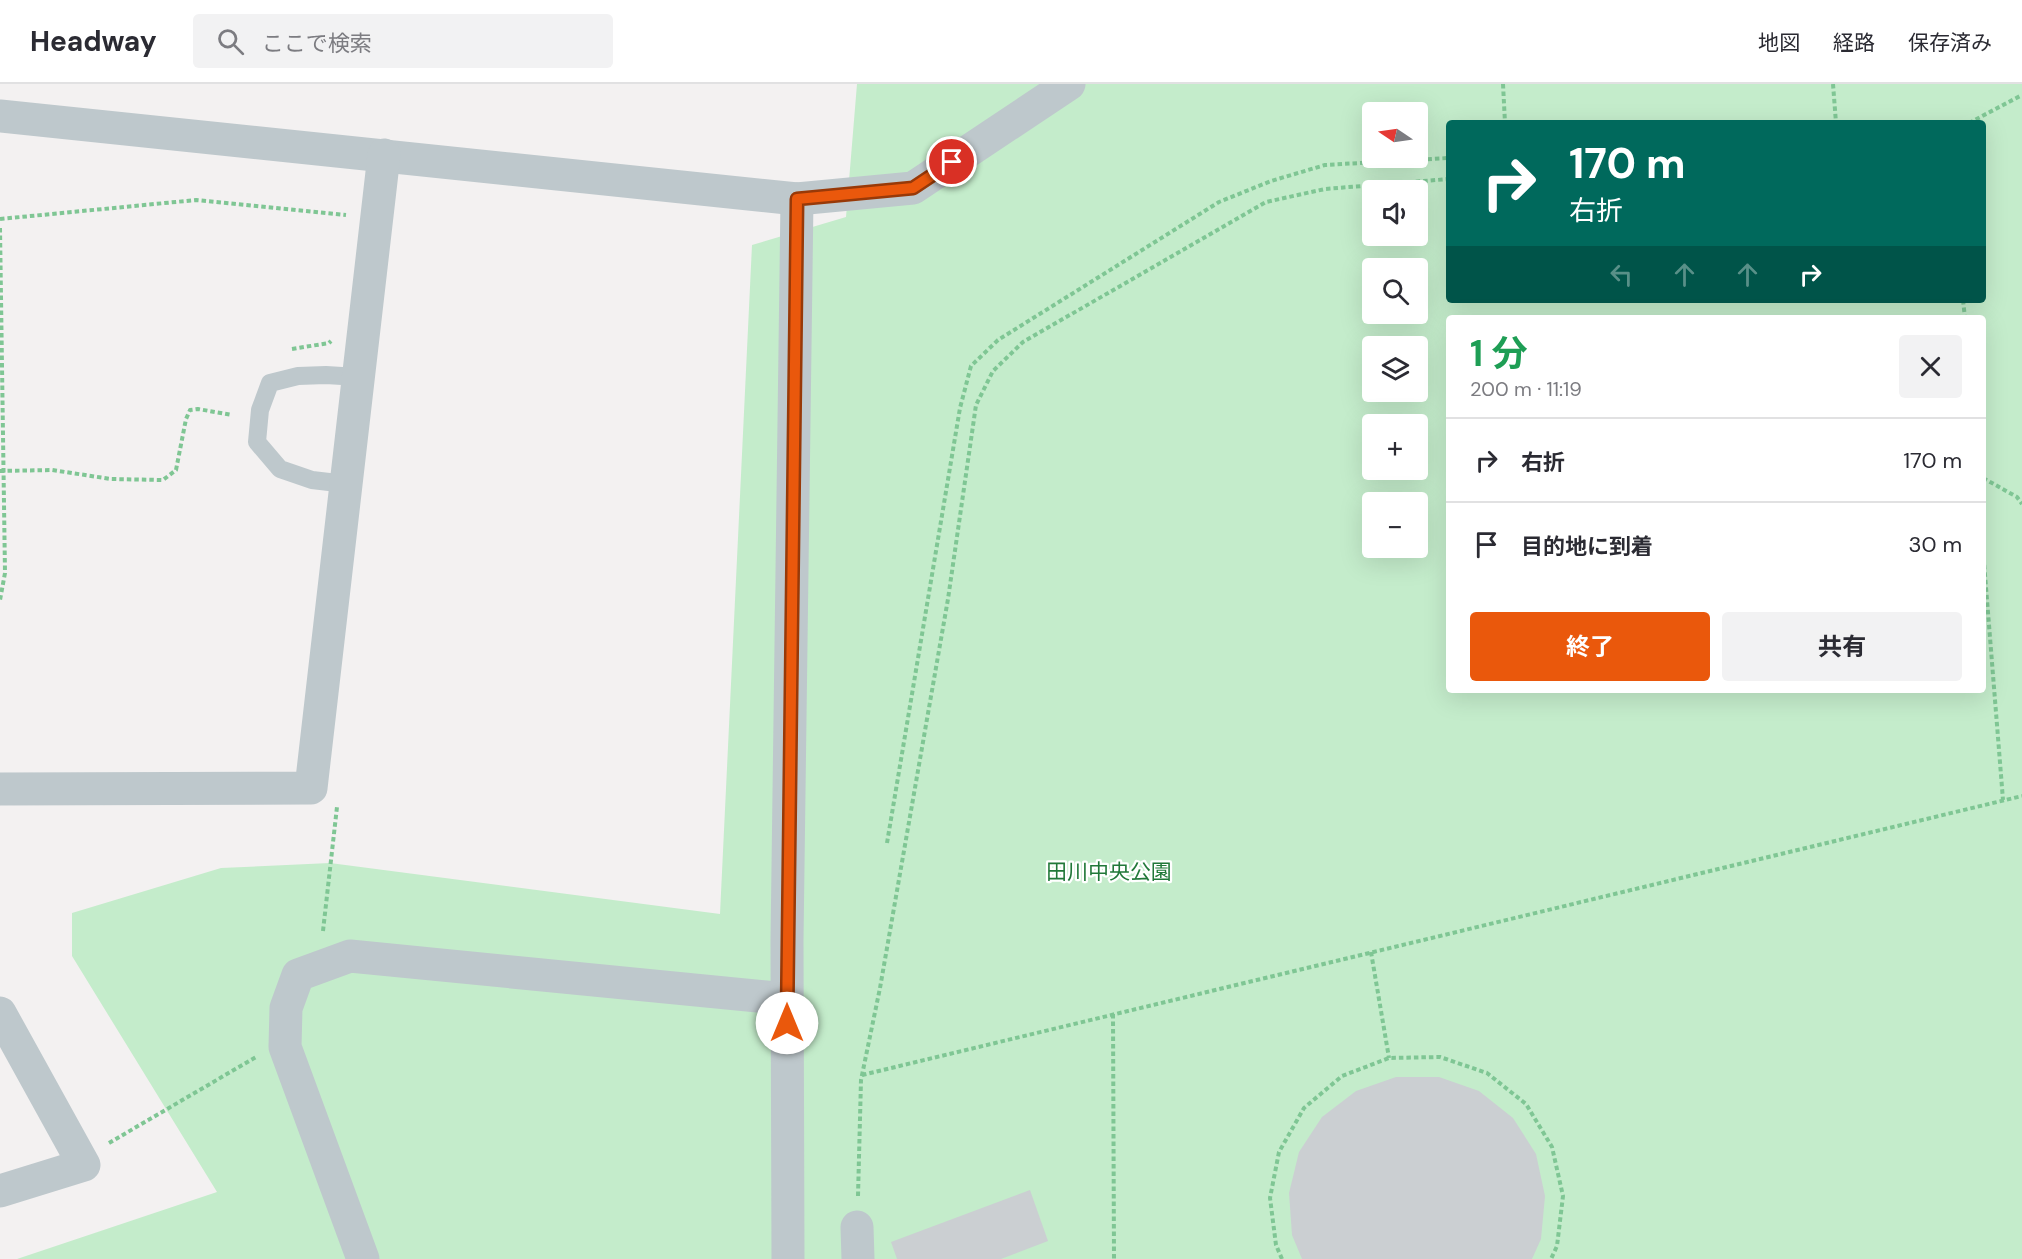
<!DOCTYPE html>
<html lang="ja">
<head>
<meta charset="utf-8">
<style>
  body { margin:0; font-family:"DM Sans","Noto Sans JP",sans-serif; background:#f2f2f3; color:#2b2b33; height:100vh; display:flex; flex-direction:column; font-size:22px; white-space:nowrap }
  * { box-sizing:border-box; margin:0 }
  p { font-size:20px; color:#7c7c81 }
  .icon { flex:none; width:33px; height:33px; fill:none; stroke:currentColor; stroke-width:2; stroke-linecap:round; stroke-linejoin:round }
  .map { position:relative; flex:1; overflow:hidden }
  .side { position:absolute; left:1446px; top:231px; width:540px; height:378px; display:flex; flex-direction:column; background:#fff; border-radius:6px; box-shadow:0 6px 24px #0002 }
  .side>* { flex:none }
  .top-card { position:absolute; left:1446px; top:36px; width:540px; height:183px; border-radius:6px; box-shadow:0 6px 24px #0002; background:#00695c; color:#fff; overflow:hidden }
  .needle { width:39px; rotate:283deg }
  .buttons { position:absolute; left:1362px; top:18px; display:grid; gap:12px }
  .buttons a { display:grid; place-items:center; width:66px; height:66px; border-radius:6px; background:#fff; box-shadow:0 6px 24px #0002; font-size:30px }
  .pin { position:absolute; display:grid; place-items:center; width:51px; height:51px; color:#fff; margin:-26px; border:3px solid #fff; border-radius:50%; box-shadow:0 2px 6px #0007 }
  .me { position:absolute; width:66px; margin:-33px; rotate:0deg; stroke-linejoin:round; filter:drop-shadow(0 0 4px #0008) }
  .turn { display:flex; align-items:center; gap:21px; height:126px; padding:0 24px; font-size:27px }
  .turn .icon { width:78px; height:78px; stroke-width:2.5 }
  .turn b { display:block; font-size:42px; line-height:51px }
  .lanes { display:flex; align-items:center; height:57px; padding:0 24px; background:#0003; justify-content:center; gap:30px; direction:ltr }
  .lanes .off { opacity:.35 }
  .round { display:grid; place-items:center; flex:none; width:63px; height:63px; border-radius:6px; background:#f2f2f3 }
  .head { display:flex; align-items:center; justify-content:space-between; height:102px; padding:0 24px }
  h1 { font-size:36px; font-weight:700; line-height:45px; color:#1e9e55 }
  .primary-button { display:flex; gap:12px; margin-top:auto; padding:12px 24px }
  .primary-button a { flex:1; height:69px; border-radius:6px; background:#ea580c; color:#fff; font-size:24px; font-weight:700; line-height:69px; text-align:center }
  .primary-button a+a { background:#f2f2f3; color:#2b2b33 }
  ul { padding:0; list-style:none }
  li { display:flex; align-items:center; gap:18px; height:84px; padding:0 24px; border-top:2px solid #e1e1e2 }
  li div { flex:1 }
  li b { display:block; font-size:22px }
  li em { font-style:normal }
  header { display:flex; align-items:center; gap:36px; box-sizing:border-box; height:84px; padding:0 30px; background:#fff; border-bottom:2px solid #e1e1e2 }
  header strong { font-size:28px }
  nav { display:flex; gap:33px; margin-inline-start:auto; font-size:21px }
  .search { width:420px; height:54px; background:#f2f2f3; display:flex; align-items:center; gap:15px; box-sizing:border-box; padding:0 21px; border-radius:6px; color:#7c7c81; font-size:22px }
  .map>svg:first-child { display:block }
  .green { fill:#c4eccb; fill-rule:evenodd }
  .building { fill:#cbcfd2 }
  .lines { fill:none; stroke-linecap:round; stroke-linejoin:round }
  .path { stroke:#7fc694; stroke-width:4; stroke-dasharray:4.5 3; stroke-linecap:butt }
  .service { stroke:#bec8cc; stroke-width:18 }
  .minor { stroke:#bec8cc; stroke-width:33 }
  .route-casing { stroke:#983908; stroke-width:15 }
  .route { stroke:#ea580c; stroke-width:10 }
  .labels { text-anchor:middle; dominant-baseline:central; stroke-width:4.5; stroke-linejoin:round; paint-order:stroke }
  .park-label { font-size:21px; fill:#217839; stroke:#fff }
</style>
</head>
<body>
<header>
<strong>Headway</strong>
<div class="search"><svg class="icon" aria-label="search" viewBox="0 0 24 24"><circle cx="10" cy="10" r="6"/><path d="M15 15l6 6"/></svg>ここで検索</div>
<nav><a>地図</a><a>経路</a><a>保存済み</a></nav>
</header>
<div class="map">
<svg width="2022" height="1175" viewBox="0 0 2022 1175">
  <rect width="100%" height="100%" fill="#f3f1f1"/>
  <!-- green -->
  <path class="green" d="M857,0h1165v1175h-2005l200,-67 -145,-236v-43l149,-45 109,-5 390,51 32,-669 94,-28zM1372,28h46v46h-46zM1449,39h534v177h-534zM1372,106h46v46h-46zM1372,184h46v46h-46zM1449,234h534v372h-534zM1372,262h46v46h-46zM1372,340h46v46h-46zM1372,418h46v46h-46z"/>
  <!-- building -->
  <g class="building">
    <polygon points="1396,993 1439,993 1479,1007 1513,1034 1536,1070 1545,1112 1541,1155 1532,1175 1302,1175 1292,1151 1289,1109 1299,1068 1322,1033 1356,1007"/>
    <polygon points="1030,1106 1048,1157 1001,1175 897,1175 891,1158"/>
  </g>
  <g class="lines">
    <!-- path -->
    <g class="path">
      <polyline points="1503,0 1505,39"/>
      <polyline points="1833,0 1836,39"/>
      <polyline points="1969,39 2022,11"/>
      <polyline points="0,135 196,116 346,131"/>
      <polyline points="0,144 5,489 0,516"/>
      <polyline points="1963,216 1965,234"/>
      <polyline points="292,265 329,259 331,257"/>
      <polyline points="0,387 52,386 111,395 163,396 176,386 186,335 190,326 198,325 232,331"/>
      <polyline points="1983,394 2017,413 2022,420"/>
      <polyline points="1983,466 2003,716"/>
      <polyline points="887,759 960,324 971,282 998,256 1219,118 1271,97 1325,81 1449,74"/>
      <polyline points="323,847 337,723"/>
      <polyline points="1371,868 1389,974"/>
      <polyline points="1113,930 1114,1175"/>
      <polyline points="862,991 2022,712"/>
      <polyline points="109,1059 256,973"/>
      <polyline points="858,1112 861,996 880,904 948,515 976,321 993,287 1023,258 1266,118 1325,105 1449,95"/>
      <polyline points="1282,1175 1276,1161 1270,1114 1279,1068 1304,1024 1342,992 1389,974 1440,973 1487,989 1526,1020 1552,1063 1563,1112 1557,1162 1551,1175"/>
    </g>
    <!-- service -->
    <polyline class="service" points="346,400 312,396 280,385 257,358 260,326 270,299 298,292 326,291 358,293"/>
    <!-- minor -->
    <g class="minor">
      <polyline points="0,32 797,115 913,104 1069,0"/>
      <polyline points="0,705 311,704 384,71"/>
      <polyline points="0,929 84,1081 0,1107"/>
      <polyline points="857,1143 858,1175"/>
      <polyline points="363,1175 285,963 286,924 298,891 350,872 787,915"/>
      <polyline points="788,1175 787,857 797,115"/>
    </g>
  </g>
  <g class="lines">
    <!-- route casing -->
    <g class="route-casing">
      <polyline id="route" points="787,939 797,115 913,104 952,78"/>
    </g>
    <!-- route -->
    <use href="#route" class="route"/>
  </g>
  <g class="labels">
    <!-- park labels -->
    <g class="park-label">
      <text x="1109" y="788">田川中央公園</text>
    </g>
  </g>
</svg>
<div class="buttons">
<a><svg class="needle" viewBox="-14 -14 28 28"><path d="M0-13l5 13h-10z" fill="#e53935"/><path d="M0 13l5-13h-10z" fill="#7c7c81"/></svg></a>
<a><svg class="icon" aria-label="sound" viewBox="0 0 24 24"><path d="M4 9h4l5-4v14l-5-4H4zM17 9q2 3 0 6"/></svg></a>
<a><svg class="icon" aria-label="search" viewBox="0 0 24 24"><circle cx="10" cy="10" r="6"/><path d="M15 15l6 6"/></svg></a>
<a><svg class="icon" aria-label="layers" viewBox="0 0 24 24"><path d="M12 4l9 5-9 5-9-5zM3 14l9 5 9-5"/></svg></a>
<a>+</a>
<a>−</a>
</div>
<div class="pin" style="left:952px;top:78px;background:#d93025"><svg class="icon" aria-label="arrive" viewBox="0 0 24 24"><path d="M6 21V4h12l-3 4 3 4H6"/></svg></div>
<svg class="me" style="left:787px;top:939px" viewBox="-20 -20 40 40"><circle r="19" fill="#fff"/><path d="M0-13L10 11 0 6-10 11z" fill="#ea580c"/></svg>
<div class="top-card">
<div class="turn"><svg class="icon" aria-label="right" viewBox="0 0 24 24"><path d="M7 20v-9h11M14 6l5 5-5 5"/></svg><div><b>170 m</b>右折</div></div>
<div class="lanes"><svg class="icon off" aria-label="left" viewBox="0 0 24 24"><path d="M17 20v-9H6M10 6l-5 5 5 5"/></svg><svg class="icon off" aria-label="ahead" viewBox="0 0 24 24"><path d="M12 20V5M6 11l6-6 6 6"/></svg><svg class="icon off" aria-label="ahead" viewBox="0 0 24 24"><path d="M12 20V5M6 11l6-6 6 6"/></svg><svg class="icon" aria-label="right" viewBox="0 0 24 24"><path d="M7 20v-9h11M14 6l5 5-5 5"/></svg></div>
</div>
<section class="side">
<div class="head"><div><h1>1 分</h1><p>200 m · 11:19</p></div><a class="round"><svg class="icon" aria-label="close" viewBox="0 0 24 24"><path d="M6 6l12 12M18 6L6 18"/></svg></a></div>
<ul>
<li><svg class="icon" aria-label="right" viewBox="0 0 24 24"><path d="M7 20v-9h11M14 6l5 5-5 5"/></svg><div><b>右折</b></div><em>170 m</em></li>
<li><svg class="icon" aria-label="arrive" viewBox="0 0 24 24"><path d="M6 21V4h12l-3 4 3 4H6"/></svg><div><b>目的地に到着</b></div><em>30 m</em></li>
</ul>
<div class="primary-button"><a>終了</a><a>共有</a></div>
</section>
</div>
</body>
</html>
